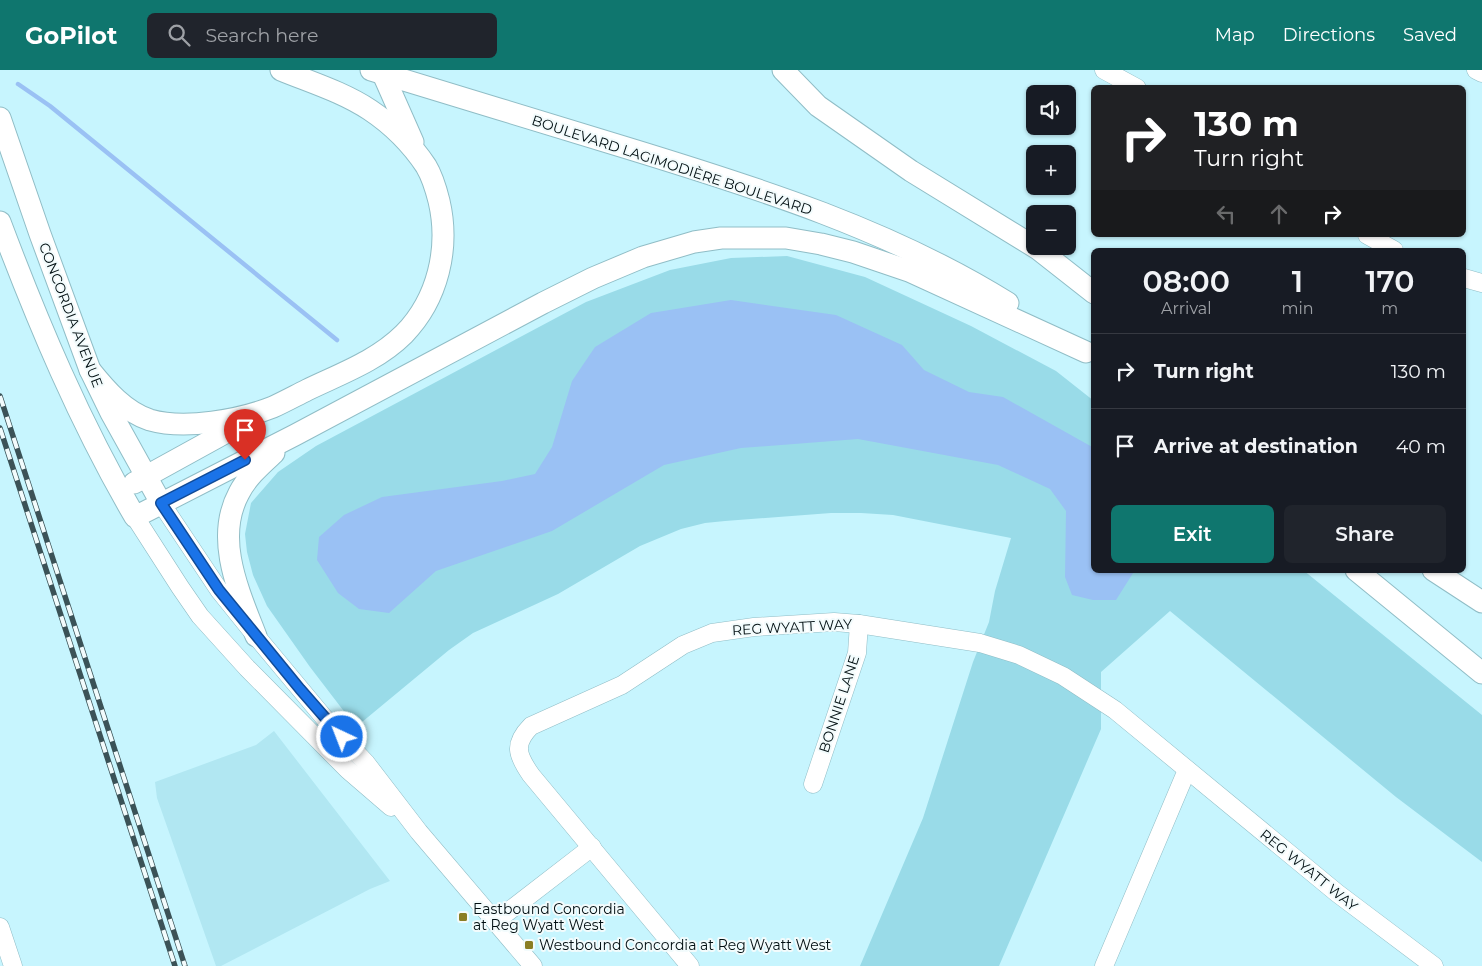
<!DOCTYPE html>
<html lang="en">
<head>
<meta charset="utf-8">
<style>
  body { margin:0; font-family:Montserrat,sans-serif; background:#20242c; color:#f1f3f6; height:100vh; display:flex; flex-direction:column; font-size:19px; white-space:nowrap }
  * { box-sizing:border-box; margin:0 }
  p { font-size:16px; color:#9ea1a6 }
  .icon { flex:none; width:28px; height:28px; fill:none; stroke:currentColor; stroke-width:2; stroke-linecap:round; stroke-linejoin:round }
  .map { position:relative; flex:1; overflow:hidden }
  .sheet { position:absolute; left:1091px; top:178px; width:375px; height:325px; display:flex; flex-direction:column; background:#171b24; border-radius:8px; box-shadow:0 1px 4px #0004 }
  .sheet>* { flex:none }
  .top-card { position:absolute; left:1091px; top:15px; width:375px; height:152px; border-radius:8px; box-shadow:0 1px 4px #0004; background:#202124; color:#fff; overflow:hidden }
  .controls { position:absolute; left:1026px; top:15px; display:grid; gap:10px }
  .controls a { display:grid; place-items:center; width:50px; height:50px; border-radius:8px; background:#171b24; box-shadow:0 1px 4px #0004; font-size:25px }
  .pin { position:absolute; display:grid; place-items:center; width:42px; height:42px; color:#fff; margin:-51px -21px; border-radius:50% 50% 50% 0; rotate:-45deg; box-shadow:0 0 5px #0007 }
  .pin .icon { rotate:45deg }
  .me { position:absolute; width:55px; margin:-28px; rotate:317deg; stroke-linejoin:round; filter:drop-shadow(0 0 4px #0008) }
  .turn { display:flex; align-items:center; gap:18px; height:105px; padding:0 20px; font-size:22px }
  .turn .icon { width:65px; height:65px; stroke-width:2.5 }
  .turn b { display:block; font-size:35px; line-height:42px }
  .lanes { display:flex; align-items:center; height:48px; padding:0 20px; background:#0003; justify-content:center; gap:25px; direction:ltr }
  .lanes .off { opacity:.35 }
  .eta { display:flex; justify-content:space-evenly; align-items:center; height:85px; text-align:center }
  .eta b { font-size:30px; font-weight:600; line-height:35px }
  .primary-button { display:flex; gap:10px; margin-top:auto; padding:10px 20px }
  .primary-button a { flex:1; height:58px; border-radius:8px; background:#0f766e; color:#fff; font-size:20px; font-weight:600; line-height:58px; text-align:center }
  .primary-button a+a { background:#20242c; color:#f1f3f6 }
  ul { padding:0; list-style:none }
  li { display:flex; align-items:center; gap:15px; height:75px; padding:0 20px; border-top:1px solid #363941 }
  li div { flex:1 }
  li b { display:block; font-size:19px }
  li em { font-style:normal }
  header { display:flex; align-items:center; gap:30px; box-sizing:border-box; height:70px; padding:0 25px; background:#0f766e; color:#fff }
  header strong { font-size:24px }
  nav { display:flex; gap:28px; margin-inline-start:auto; font-size:18px }
  .search { width:350px; height:45px; background:#20242c; display:flex; align-items:center; gap:12px; box-sizing:border-box; padding:0 18px; border-radius:8px; color:#9ea1a6; font-size:19px }
  .map>svg:first-child { display:block }
  .built { fill:#b1e7f2 }
  .green { fill:#99dbe8 }
  .water { fill:#9ac1f4 }
  .lines { fill:none; stroke-linecap:round; stroke-linejoin:round }
  .stream { stroke:#9ac1f4; stroke-width:4.5 }
  .minor-casing { stroke:#90bdc6; stroke-width:19 }
  .major-casing { stroke:#90bdc6; stroke-width:23 }
  .minor { stroke:#fff; stroke-width:18 }
  .major { stroke:#fff; stroke-width:21 }
  .rail-casing { stroke:#3b5257; stroke-width:5.5 }
  .rail { stroke:#f2fbfc; stroke-width:4; stroke-dasharray:11; stroke-linecap:butt }
  .route-casing { stroke:#114b97; stroke-width:12 }
  .route { stroke:#1a73e8; stroke-width:9 }
  .poi-dot { fill:#8a7e24; stroke:#f2fbfc; stroke-width:2 }
  .labels { text-anchor:middle; dominant-baseline:central; stroke-width:4; stroke-linejoin:round; paint-order:stroke }
  .street-label { font-size:14px; fill:#010e11; stroke:#f2fbfc }
  .poi-label { font-size:14px; fill:#010e11; stroke:#f2fbfc; text-anchor:start }
</style>
</head>
<body>
<header>
<strong>GoPilot</strong>
<div class="search"><svg class="icon" aria-label="search" viewBox="0 0 24 24"><circle cx="10" cy="10" r="6"/><path d="M15 15l6 6"/></svg>Search here</div>
<nav><a>Map</a><a>Directions</a><a>Saved</a></nav>
</header>
<div class="map">
<svg width="1482" height="896" viewBox="0 0 1482 896">
  <rect width="100%" height="100%" fill="#c7f5fe"/>
  <!-- built -->
  <polygon class="built" points="274,661 390,811 370,819 221,896 216,896 157,728 155,712 256,675"/>
  <!-- green -->
  <polygon class="green" points="787,186 865,207 971,256 1056,301 1094,331 1094,500 1303,500 1482,645 1482,792 1396,727 1170,541 1101,602 1101,659 999,896 860,896 923,748 973,592 989,552 995,521 1011,468 893,445 861,443 831,443 725,451 705,453 681,459 640,476 558,524 473,563 449,580 356,657 310,597 267,536 253,505 247,482 245,464 251,433 278,402 316,376 586,232 670,200 731,188"/>
  <!-- water -->
  <polygon class="water" points="731,230 836,245 902,275 924,300 969,322 1003,327 1094,378 1094,500 1135,500 1116,530 1093,530 1072,525 1065,507 1066,441 1050,419 998,395 858,369 741,378 664,395 552,461 436,501 389,543 359,539 338,523 317,490 319,467 344,445 382,427 502,411 535,404 552,377 572,311 595,277 651,243"/>
  <g class="lines">
    <!-- stream -->
    <polyline class="stream" points="18,14 50,36 337,270"/>
    <!-- minor casing -->
    <g class="minor-casing">
      <g id="minor">
        <polyline points="1104,0 1137,18"/>
        <polyline points="1476,0 1482,3"/>
        <polyline points="1367,165 1394,180"/>
        <polyline points="1464,208 1482,213"/>
        <polyline points="161,433 219,520 256,566 331,656 366,693 419,762 533,896"/>
        <polyline points="135,447 180,517 200,546 247,598 348,700 391,737"/>
        <polyline points="813,714 857,583 859,554"/>
        <polyline points="496,851 592,777"/>
        <polyline points="0,857 13,896"/>
        <path d="M690,896l-159,-191c-14,-20 -18,-31 0,-49l91,-41 61,-40 29,-12 42,-6 80,-5 25,2 121,19 39,12 44,21 52,34 222,183 97,73"/>
        <polyline points="1104,896 1187,700"/>
      </g>
    </g>
    <!-- major casing -->
    <g class="major-casing">
      <g id="major">
        <path d="M371,0c85,26 171,52 256,78 131,40 264,82 381,155"/>
        <polyline points="783,0 818,36 911,101 1038,179 1094,223"/>
        <polyline points="383,4 413,72"/>
        <polyline points="0,48 40,164 90,300 111,343 161,433"/>
        <path d="M0,152c38,101 80,201 135,295l160,-82 248,-132 50,-25 50,-21 51,-15 27,-4h65l35,6 32,8 56,19 177,81"/>
        <path d="M90,300c16,20 35,42 60,50 35,10 90,0 123,-13 11,-5 22,-11 34,-17 33,-16 70,-29 97,-56 34,-35 46,-86 35,-133 -3,-12 -7,-25 -13,-35 -14,-21 -35,-42 -56,-56 -27,-18 -60,-28 -89,-40"/>
        <polyline points="134,413 243,353"/>
        <polyline points="1356,500 1482,603"/>
        <polyline points="1433,500 1482,532"/>
        <path d="M256,566c-17,-44 -42,-97 -17,-143 8,-16 22,-28 35,-40"/>
      </g>
    </g>
    <!-- minor -->
    <use href="#minor" class="minor"/>
    <!-- major -->
    <use href="#major" class="major"/>
    <!-- rail casing -->
    <g class="rail-casing">
      <g id="rail">
        <polyline points="0,326 185,896"/>
        <polyline points="0,358 175,896"/>
      </g>
    </g>
    <!-- rail -->
    <use href="#rail" class="rail"/>
  </g>
  <g class="lines">
    <!-- route casing -->
    <g class="route-casing">
      <polyline id="route" points="245,390 161,433 219,520 300,619 342,667"/>
    </g>
    <!-- route -->
    <use href="#route" class="route"/>
  </g>
  <!-- markers -->
  <g class="poi-dot">
    <rect x="458" y="842" width="10" height="10" rx="2.5"/>
    <rect x="524" y="870" width="10" height="10" rx="2.5"/>
  </g>
  <g class="labels">
    <!-- street labels -->
    <g class="street-label">
      <text transform="translate(672 95) rotate(18)">BOULEVARD LAGIMODIÈRE BOULEVARD</text>
      <text transform="translate(71 245) rotate(69)">CONCORDIA AVENUE</text>
      <text transform="translate(792 557) rotate(-3)">REG WYATT WAY</text>
      <text transform="translate(839 634) rotate(-72)">BONNIE LANE</text>
      <text transform="translate(1309 800) rotate(39)">REG WYATT WAY</text>
    </g>
    <!-- poi labels -->
    <g class="poi-label">
      <text x="473" y="839">Eastbound Concordia<tspan x="473" dy="16">at Reg Wyatt West</tspan></text>
      <text x="539" y="875">Westbound Concordia at Reg Wyatt West</text>
    </g>
  </g>
</svg>
<div class="controls">
<a><svg class="icon" aria-label="sound" viewBox="0 0 24 24"><path d="M4 9h4l5-4v14l-5-4H4zM17 9q2 3 0 6"/></svg></a>
<a>+</a>
<a>−</a>
</div>
<div class="pin" style="left:245px;top:390px;background:#d93025"><svg class="icon" aria-label="arrive" viewBox="0 0 24 24"><path d="M6 21V4h12l-3 4 3 4H6"/></svg></div>
<svg class="me" style="left:342px;top:667px" viewBox="-20 -20 40 40"><circle r="17" fill="#1a73e8" stroke="#fff" stroke-width="3"/><path d="M0-11L8 9 0 5-8 9z" fill="#fff"/></svg>
<div class="top-card">
<div class="turn"><svg class="icon" aria-label="right" viewBox="0 0 24 24"><path d="M7 20v-9h11M14 6l5 5-5 5"/></svg><div><b>130 m</b>Turn right</div></div>
<div class="lanes"><svg class="icon off" aria-label="left" viewBox="0 0 24 24"><path d="M17 20v-9H6M10 6l-5 5 5 5"/></svg><svg class="icon off" aria-label="ahead" viewBox="0 0 24 24"><path d="M12 20V5M6 11l6-6 6 6"/></svg><svg class="icon" aria-label="right" viewBox="0 0 24 24"><path d="M7 20v-9h11M14 6l5 5-5 5"/></svg></div>
</div>
<section class="sheet">
<div class="eta">
<div><b>08:00</b><p>Arrival</p></div>
<div><b>1</b><p>min</p></div>
<div><b>170</b><p>m</p></div>
</div>
<ul>
<li><svg class="icon" aria-label="right" viewBox="0 0 24 24"><path d="M7 20v-9h11M14 6l5 5-5 5"/></svg><div><b>Turn right</b></div><em>130 m</em></li>
<li><svg class="icon" aria-label="arrive" viewBox="0 0 24 24"><path d="M6 21V4h12l-3 4 3 4H6"/></svg><div><b>Arrive at destination</b></div><em>40 m</em></li>
</ul>
<div class="primary-button"><a>Exit</a><a>Share</a></div>
</section>
</div>
</body>
</html>
